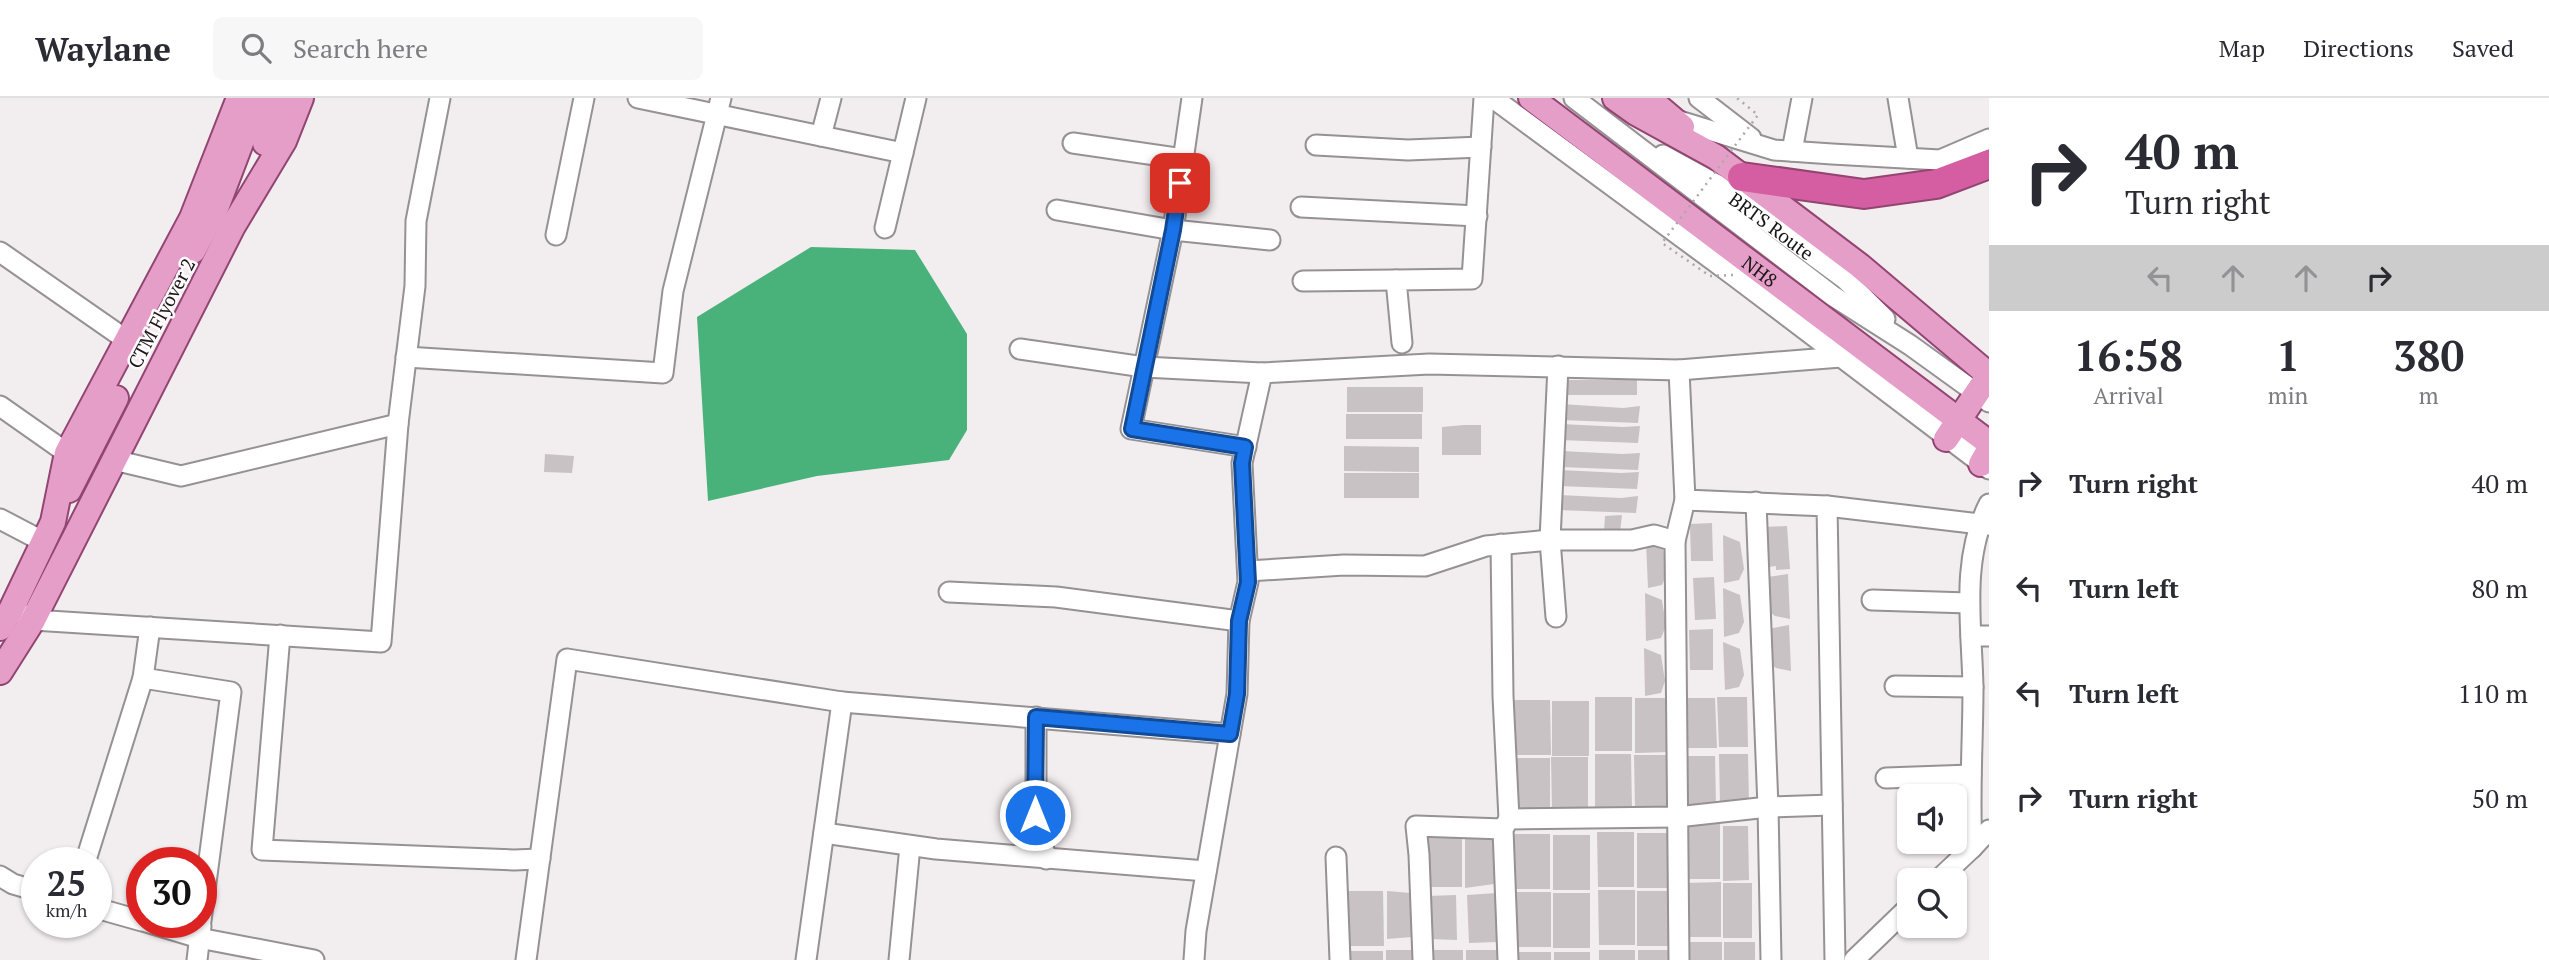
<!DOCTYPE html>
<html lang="en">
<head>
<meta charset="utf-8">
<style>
  body { margin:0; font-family:"PT Serif",serif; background:#f7f7f7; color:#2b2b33; height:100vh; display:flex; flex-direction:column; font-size:26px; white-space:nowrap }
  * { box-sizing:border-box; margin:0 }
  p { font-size:23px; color:#7c7c81 }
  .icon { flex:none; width:38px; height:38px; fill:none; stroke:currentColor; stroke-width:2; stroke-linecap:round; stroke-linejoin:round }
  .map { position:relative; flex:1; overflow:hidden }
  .details { display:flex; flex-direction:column; background:#fff; width:560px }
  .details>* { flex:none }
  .hud { background:#fff; color:#2b2b33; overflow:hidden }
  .fabs { position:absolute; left:1897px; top:686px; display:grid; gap:14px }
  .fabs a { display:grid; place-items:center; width:70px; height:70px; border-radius:10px; background:#fff; box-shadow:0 2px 5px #0004; font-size:35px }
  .speed { position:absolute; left:21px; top:749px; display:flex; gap:14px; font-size:35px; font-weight:700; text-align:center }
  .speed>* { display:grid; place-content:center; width:91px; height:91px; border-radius:50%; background:#fff; box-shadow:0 2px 5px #0004; line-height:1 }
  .speed small { font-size:18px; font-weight:400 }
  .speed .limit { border:10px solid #d22; background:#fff; color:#111 }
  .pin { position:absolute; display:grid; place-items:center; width:60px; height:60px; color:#fff; margin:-30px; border-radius:14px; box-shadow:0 4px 10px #0006 }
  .me { position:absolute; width:77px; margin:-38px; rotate:0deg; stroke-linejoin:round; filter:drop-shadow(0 0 5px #0008) }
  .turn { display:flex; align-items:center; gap:24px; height:147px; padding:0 21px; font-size:32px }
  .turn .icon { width:91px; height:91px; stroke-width:2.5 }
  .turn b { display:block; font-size:49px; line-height:60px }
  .lanes { display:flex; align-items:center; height:66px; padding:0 21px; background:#0003; justify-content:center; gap:35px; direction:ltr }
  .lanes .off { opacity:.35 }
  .eta { display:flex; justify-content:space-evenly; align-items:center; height:119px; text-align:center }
  .eta b { font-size:42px; font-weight:700; line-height:49px }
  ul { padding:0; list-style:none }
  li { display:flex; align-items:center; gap:21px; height:105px; padding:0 21px }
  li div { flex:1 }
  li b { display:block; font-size:26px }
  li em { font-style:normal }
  header { display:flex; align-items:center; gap:42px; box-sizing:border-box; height:98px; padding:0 35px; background:#fff; border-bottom:2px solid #e1e1e2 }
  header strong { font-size:33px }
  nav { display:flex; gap:38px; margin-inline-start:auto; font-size:24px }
  .search { width:490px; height:63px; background:#f7f7f7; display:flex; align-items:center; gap:18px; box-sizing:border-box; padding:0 24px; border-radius:10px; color:#7c7c81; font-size:26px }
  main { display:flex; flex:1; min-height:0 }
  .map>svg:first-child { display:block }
  .water { fill:#49b27b }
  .building { fill:#c8c2c5 }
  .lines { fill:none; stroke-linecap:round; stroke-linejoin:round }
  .minor-casing { stroke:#969193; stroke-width:23 }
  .major-casing { stroke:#924571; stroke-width:28 }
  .highway-casing { stroke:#924571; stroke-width:32 }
  .minor { stroke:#fff; stroke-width:19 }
  .major { stroke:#e59ec7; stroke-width:24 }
  .highway { stroke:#d45ea1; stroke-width:28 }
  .path-bridge { stroke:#aca8aa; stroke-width:2.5; stroke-dasharray:2 5; stroke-linecap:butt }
  .route-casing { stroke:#114b97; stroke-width:18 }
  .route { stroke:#1a73e8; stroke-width:12 }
  .labels { text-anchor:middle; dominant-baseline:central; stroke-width:5; stroke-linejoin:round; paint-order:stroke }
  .street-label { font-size:19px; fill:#181617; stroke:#fffafc }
</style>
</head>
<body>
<header>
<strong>Waylane</strong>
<div class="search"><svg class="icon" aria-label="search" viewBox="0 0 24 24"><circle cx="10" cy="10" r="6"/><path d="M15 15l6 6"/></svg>Search here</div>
<nav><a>Map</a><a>Directions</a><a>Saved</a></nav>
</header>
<main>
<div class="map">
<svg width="1989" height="862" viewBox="0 0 1989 862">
  <rect width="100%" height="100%" fill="#f2edef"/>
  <!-- water -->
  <polygon class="water" points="811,149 915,152 967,236 967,332 949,362 817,378 708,403 697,219"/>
  <!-- building -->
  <g class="building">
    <polygon points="1561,282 1637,282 1637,297 1562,297"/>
    <rect x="1347" y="289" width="76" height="25"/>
    <polygon points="1561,306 1623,310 1640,308 1638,325 1561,322"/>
    <rect x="1346" y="316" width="76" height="25"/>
    <polygon points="1561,326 1623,329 1640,328 1638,345 1560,342"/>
    <polygon points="1464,327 1481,327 1481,357 1442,357 1442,329"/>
    <polygon points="1344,348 1419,349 1419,374 1344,373"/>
    <polygon points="1561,353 1622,356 1640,355 1638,372 1560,369"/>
    <polygon points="545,356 574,358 572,375 544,374"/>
    <polygon points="1560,372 1621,375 1639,374 1637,391 1559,388"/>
    <rect x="1344" y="375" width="75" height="25"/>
    <polygon points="1559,397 1621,400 1638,398 1636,415 1558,412"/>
    <polygon points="1622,417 1620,434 1604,434 1605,418"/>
    <polygon points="1712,425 1713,463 1691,463 1690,426"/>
    <polygon points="1787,428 1790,471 1776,472 1776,468 1769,469 1767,466 1764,429"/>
    <polygon points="1723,437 1740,444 1744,471 1739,482 1724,485"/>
    <polygon points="1646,444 1663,449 1667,475 1662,487 1648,490"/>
    <polygon points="1788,476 1790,521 1775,518 1768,513 1767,479"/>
    <polygon points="1714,479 1716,521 1695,522 1693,480"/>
    <polygon points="1723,490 1740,497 1744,524 1739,535 1724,539"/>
    <polygon points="1645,495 1662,502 1666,528 1661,540 1646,543"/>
    <polygon points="1789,527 1791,573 1776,570 1769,565 1768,531"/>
    <polygon points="1713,531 1713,572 1690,572 1689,532"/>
    <polygon points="1723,544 1740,551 1744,577 1739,589 1725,592"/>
    <polygon points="1644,550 1661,557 1665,583 1661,595 1645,598"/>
    <rect x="1595" y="599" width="37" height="54"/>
    <polygon points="1717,599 1747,599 1748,649 1719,649"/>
    <polygon points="1635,600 1671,600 1671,654 1635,655"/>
    <polygon points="1681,600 1715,600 1717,650 1682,650"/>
    <polygon points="1514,602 1550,602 1551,657 1514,657"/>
    <rect x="1552" y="603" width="37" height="55"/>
    <polygon points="1595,656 1631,656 1632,710 1595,711"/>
    <polygon points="1719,656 1748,656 1749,706 1720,707"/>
    <polygon points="1634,657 1671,657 1671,712 1635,712"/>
    <polygon points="1680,658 1715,658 1716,708 1682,708"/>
    <polygon points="1551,659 1588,659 1588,714 1552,714"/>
    <polygon points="1516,660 1550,660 1550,714 1517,715"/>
    <polygon points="1720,726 1720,781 1684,781 1683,727"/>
    <polygon points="1723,728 1748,728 1749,782 1723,783"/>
    <polygon points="1462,734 1462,789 1426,789 1423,736"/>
    <polygon points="1597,734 1634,734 1634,789 1598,789"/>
    <polygon points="1465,735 1495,737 1494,786 1465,790"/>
    <polygon points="1637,735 1673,735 1674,790 1637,790"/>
    <polygon points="1513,736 1550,736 1550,791 1514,791"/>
    <rect x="1553" y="737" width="37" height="55"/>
    <polygon points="1721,784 1721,839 1685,839 1684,785"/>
    <rect x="1723" y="785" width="29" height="55"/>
    <polygon points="1598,792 1635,792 1635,847 1599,847"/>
    <polygon points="1346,793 1383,793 1384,848 1347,848"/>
    <polygon points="1387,793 1411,795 1412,839 1387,841"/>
    <rect x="1637" y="793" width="37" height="55"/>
    <polygon points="1514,794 1551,794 1551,849 1515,849"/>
    <polygon points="1497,795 1497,844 1469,845 1467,797"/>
    <rect x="1553" y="795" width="37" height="55"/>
    <polygon points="1456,797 1457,842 1428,841 1427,798"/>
    <rect x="1685" y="844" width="37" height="18"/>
    <rect x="1724" y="844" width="31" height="18"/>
    <rect x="1386" y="852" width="32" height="10"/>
    <rect x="1427" y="852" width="36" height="10"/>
    <rect x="1466" y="852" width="36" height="10"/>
    <rect x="1599" y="852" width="36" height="10"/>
    <rect x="1638" y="852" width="36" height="10"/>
    <rect x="1346" y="853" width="37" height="9"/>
    <rect x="1515" y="854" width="36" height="8"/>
    <rect x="1554" y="854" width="36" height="8"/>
  </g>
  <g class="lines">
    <!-- minor casing -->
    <g class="minor-casing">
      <g id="minor">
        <polyline points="638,0 821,38 831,0"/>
        <polyline points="1192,0 1173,132 1131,331 1246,349"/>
        <polyline points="1493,0 1733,177 1989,371"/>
        <polyline points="1574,0 1833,198 1910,247 1989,304"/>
        <polyline points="1699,0 1751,40"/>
        <polyline points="1898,0 1908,60"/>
        <polyline points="1673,21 1774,52 1832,56 1940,62 1989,41"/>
        <polyline points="821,38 903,55"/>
        <polyline points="1073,45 1183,61"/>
        <polyline points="1316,47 1408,52 1481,49"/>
        <polyline points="1792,53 1802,0"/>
        <path id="s1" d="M1663,57l53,29 129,95 40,40"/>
        <polyline points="1301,109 1477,118"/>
        <polyline points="1057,112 1173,132 1270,142"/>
        <polyline points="885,130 916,0"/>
        <polyline points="556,137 584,0"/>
        <polyline points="0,154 128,243"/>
        <polyline points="1303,183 1396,182"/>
        <polyline points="1402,245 1396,182 1472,181 1484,0"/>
        <polyline points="1020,251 1144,269 1262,275"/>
        <polyline points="406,259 663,275 673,193 721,0"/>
        <polyline points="1679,272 1685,402 1827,408 1835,862"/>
        <polyline points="0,308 67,355"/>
        <polyline points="114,362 181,378 398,326 415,188 416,123 440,0"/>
        <polyline points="1756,404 1768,709 1771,862"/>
        <polyline points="1827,408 1989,427"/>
        <polyline points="0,421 44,444"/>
        <polyline points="1501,446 1503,598 1509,721"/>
        <polyline points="1248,473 1344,467 1425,468 1486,448 1550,442 1632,442 1654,437 1675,443"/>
        <polyline points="949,494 1056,499 1239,523"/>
        <polyline points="1872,502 1969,505"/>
        <polyline points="22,516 33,522 381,544 398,326"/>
        <polyline points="1556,519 1550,442 1558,268"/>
        <polyline points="150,529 143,580 231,594 201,823"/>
        <polyline points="280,537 262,752 514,762 540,761"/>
        <polyline points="1971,538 1989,538"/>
        <polyline points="1895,588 1973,589"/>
        <polyline points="1036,619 1036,717 1046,761"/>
        <polyline points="1886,680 1971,677"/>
        <polyline points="824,735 936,751 1206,773"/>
        <polyline points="1972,750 1989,732"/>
        <polyline points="1336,759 1340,862"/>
        <polyline points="85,765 143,580"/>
        <polyline points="0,778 13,786 37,793"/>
        <path d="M1938,782l34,-32c-3,-54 1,-107 1,-160 -1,-62 -13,-127 16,-184"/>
        <polyline points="96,810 142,823"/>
        <polyline points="146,824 199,840 314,862"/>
        <polyline points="197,862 201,828"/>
        <polyline points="526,862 567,561 842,604"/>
        <polyline points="806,862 842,604 1230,636"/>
        <polyline points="899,862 910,748"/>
        <polyline points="1194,862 1196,833 1237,596 1239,523 1248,484 1242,365 1262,275 1429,266 1679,272 1841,259"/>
        <polyline points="1423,862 1419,757 1416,728 1503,731"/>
        <polyline points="1508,862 1503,731 1509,721 1677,719 1768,709 1832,707"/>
        <polyline points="1679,862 1675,443 1685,402"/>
        <polyline points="1854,862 1909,809"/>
      </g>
    </g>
    <!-- major casing -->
    <g class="major-casing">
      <g id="major">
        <path id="s2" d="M1531,0l458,345"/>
        <polyline points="1615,0 1636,15 1716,59 1860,168 1989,277"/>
        <polyline points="1648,0 1682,29"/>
        <polyline points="265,45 282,0"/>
        <polyline points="193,153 215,113 258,0"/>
        <polyline points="1946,341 1989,277"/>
        <polyline points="1981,366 1989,352"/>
        <polyline points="69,392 116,300"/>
        <polyline points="0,530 11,512 53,424 67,355 192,120 239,0"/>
        <polyline points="0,574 33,522 233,128 284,43 301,0"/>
      </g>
    </g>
    <!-- highway casing -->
    <g class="highway-casing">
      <polyline id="highway" points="1742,79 1864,96 1936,86 1989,66"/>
    </g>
    <!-- minor -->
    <use href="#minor" class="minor"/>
    <!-- major -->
    <use href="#major" class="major"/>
    <!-- highway -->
    <use href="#highway" class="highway"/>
    <!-- path-bridge -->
    <polyline class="path-bridge" points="1733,177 1710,178 1662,145 1758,17 1737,0"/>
  </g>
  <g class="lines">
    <!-- route casing -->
    <g class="route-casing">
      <polyline id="route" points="1035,717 1036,619 1230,636 1237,596 1239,523 1248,484 1242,365 1245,349 1132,331 1173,132 1180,85"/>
    </g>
    <!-- route -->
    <use href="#route" class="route"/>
  </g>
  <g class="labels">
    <!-- street labels -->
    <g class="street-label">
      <text stroke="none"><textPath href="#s1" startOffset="130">BRTS Route</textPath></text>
      <text stroke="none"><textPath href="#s2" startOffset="287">NH8</textPath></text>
      <text transform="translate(161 215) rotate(-62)">CTM Flyover 2</text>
    </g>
  </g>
</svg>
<div class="fabs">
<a><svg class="icon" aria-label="sound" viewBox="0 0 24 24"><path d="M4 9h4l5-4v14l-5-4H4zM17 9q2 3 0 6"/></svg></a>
<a><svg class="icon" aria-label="search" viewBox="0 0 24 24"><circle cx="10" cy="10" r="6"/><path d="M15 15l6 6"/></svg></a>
</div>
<div class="speed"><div>25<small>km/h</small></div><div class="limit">30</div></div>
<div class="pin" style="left:1180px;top:85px;background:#d93025"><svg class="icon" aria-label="arrive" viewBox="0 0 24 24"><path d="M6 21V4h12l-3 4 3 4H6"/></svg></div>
<svg class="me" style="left:1035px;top:717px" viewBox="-20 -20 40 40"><circle r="17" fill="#1a73e8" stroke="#fff" stroke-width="3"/><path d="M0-11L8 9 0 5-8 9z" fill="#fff"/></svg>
</div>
<section class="details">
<div class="hud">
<div class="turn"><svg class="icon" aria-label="right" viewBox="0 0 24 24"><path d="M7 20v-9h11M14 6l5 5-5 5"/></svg><div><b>40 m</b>Turn right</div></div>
<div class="lanes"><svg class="icon off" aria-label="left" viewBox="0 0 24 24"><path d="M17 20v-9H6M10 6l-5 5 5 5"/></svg><svg class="icon off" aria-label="ahead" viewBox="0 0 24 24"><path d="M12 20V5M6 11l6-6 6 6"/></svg><svg class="icon off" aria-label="ahead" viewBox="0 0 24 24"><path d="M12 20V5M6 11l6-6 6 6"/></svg><svg class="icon" aria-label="right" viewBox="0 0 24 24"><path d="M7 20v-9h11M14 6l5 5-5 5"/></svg></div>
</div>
<div class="eta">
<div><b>16:58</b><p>Arrival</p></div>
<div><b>1</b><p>min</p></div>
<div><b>380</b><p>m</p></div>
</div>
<ul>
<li><svg class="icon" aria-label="right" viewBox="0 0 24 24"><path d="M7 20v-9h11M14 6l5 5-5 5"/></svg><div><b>Turn right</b></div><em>40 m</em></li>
<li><svg class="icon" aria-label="left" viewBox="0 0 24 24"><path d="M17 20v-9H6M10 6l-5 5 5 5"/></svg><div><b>Turn left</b></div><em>80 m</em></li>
<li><svg class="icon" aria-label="left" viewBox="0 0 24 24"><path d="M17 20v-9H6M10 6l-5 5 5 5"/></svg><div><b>Turn left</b></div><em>110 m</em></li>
<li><svg class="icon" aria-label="right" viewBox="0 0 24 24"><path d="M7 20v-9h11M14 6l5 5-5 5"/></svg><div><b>Turn right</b></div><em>50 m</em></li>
</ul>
</section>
</main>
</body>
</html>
